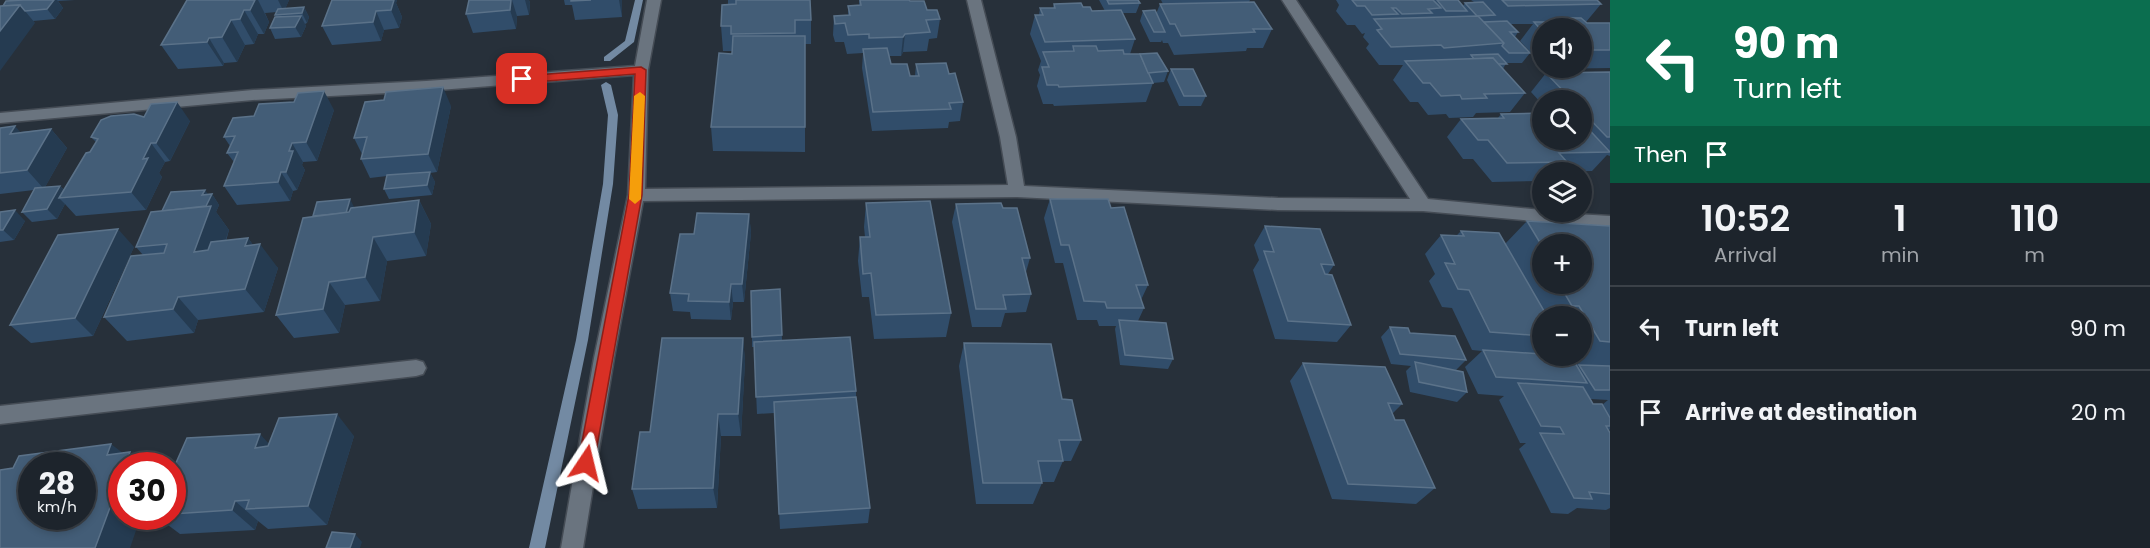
<!DOCTYPE html>
<html lang="en">
<head>
<meta charset="utf-8">
<style>
  body { margin:0; font-family:Poppins,sans-serif; background:#2a3038; color:#f1f3f6; height:100vh; display:flex; flex-direction:column; font-size:22px; white-space:nowrap }
  * { box-sizing:border-box; margin:0 }
  p { font-size:20px; color:#a0a4a9 }
  .icon { flex:none; width:33px; height:33px; fill:none; stroke:currentColor; stroke-width:2; stroke-linecap:round; stroke-linejoin:round }
  .map { position:relative; flex:1; overflow:hidden }
  .sheet { display:flex; flex-direction:column; background:#1d242c; width:540px }
  .sheet>* { flex:none }
  .banner { background:#0b6e4f; color:#fff; overflow:hidden }
  .tools { position:absolute; left:1532px; top:18px; display:grid; gap:12px }
  .tools a { display:grid; place-items:center; width:60px; height:60px; border-radius:50%; background:#1d242c; box-shadow:0 3px 9px #0003,0 0 0 2px #3b4148; font-size:30px }
  .speed { position:absolute; left:18px; top:452px; display:flex; gap:12px; font-size:30px; font-weight:700; text-align:center }
  .speed>* { display:grid; place-content:center; width:78px; height:78px; border-radius:50%; background:#1d242c; box-shadow:0 3px 9px #0003,0 0 0 2px #3b4148; line-height:1 }
  .speed small { font-size:15px; font-weight:400 }
  .speed .limit { border:9px solid #d22; background:#fff; color:#111 }
  .pin { position:absolute; display:grid; place-items:center; width:51px; height:51px; color:#fff; margin:-26px; border-radius:12px; box-shadow:0 3px 9px #0006 }
  .me { position:absolute; width:66px; margin:-33px; rotate:10deg; stroke-linejoin:round; filter:drop-shadow(0 0 4px #0008) }
  .turn { display:flex; align-items:center; gap:21px; height:126px; padding:0 24px; font-size:27px }
  .turn .icon { width:78px; height:78px; stroke-width:2.5 }
  .turn b { display:block; font-size:42px; line-height:51px }
  .then { display:flex; align-items:center; height:57px; padding:0 24px; background:#0003; gap:12px; font-size:22px }
  .eta { display:flex; justify-content:space-evenly; align-items:center; height:102px; text-align:center }
  .eta b { font-size:36px; font-weight:600; line-height:42px }
  ul { padding:0; list-style:none }
  li { display:flex; align-items:center; gap:18px; height:84px; padding:0 24px; border-top:2px solid #3b4148 }
  li div { flex:1 }
  li b { display:block; font-size:22px }
  li em { font-style:normal }
  main { display:flex; flex:1; min-height:0 }
  .map>svg:first-child { display:block }
  .lines { fill:none; stroke-linecap:round; stroke-linejoin:round }
  .stream { fill:#738aa3; fill-rule:evenodd }
  .street-casing { stroke:#454c55; stroke-width:3 }
  .street { fill:#6a747f; fill-rule:evenodd }
  .wall { fill:#314d6a; fill-rule:evenodd }
  .shaded-wall { fill:#253b51 }
  .building { fill:#435d77; stroke:#5b7289; stroke-width:1.5; fill-rule:evenodd }
  .route { fill:#d93025; stroke:#8d1f18; stroke-width:1.5 }
  .slow { fill:#f59e0b }
</style>
</head>
<body>
<main>
<div class="map">
<svg width="1610" height="548" viewBox="0 0 1610 548">
  <rect width="100%" height="100%" fill="#27303a"/>
  <g class="lines">
    <!-- stream -->
    <g class="stream">
      <polygon points="635,0 643,0 634,42 610,61 604,61 604,57 625,41"/>
      <polygon points="606,82 611,85 618,115 613,184 588,340 545,548 529,548 576,340 603,184 608,115 601,85"/>
    </g>
    <!-- street casing -->
    <g class="street-casing">
      <g id="street">
        <polygon points="647,0 661,0 648,70 645,189 1008,185 1000,137 967,0 981,0 1016,137 1024,186 1278,198 1410,199 1282,0 1296,0 1428,199 1542,210 1542,212 1610,216 1610,228 1423,211 1278,210 1017,197 643,201 614,358 583,548 561,548 594,358 628,195 634,75 426,91 253,100 0,123 0,113 253,90 426,81 635,66"/>
        <polygon points="416,360 423,362 426,368 423,374 416,376 0,424 0,406"/>
      </g>
    </g>
    <!-- street -->
    <use href="#street" class="street"/>
  </g>
  <!-- wall -->
  <g class="wall">
    <polygon points="21,0 75,0 58,1 63,8 55,19 33,21 35,23 3,6"/>
    <polygon points="187,0 289,0 285,9 304,7 309,17 307,23 305,24 306,26 301,37 275,39 270,28 276,17 275,15 277,12 265,13 269,22 264,34 258,34 254,44 245,45 237,62 224,63 223,66 178,69 161,45"/>
    <polygon points="332,0 397,0 396,3 402,17 399,28 384,30 381,41 332,45 322,26"/>
    <polygon points="469,0 529,0 530,3 529,15 517,16 516,29 473,33 466,14"/>
    <polygon points="564,0 622,0 622,17 575,20 572,5 565,5"/>
    <polygon points="728,0 810,0 811,20 811,44 805,44 805,152 713,151 711,127 732,51 723,51 721,26 728,4"/>
    <polygon points="859,0 909,0 910,1 927,10 940,19 937,38 929,39 927,51 903,52 901,56 889,56 891,64 910,76 915,76 916,64 949,74 963,102 960,121 949,122 948,128 872,131 862,68 863,53 847,54 844,42 835,42 833,35 834,16 848,15 848,6 859,5"/>
    <polygon points="1099,0 1138,0 1140,3 1136,13 1122,13 1135,39 1130,54 1168,71 1164,82 1153,83 1146,102 1054,106 1053,104 1043,104 1037,86 1040,75 1038,70 1041,61 1030,34 1035,15 1039,15 1040,8 1053,8 1054,4 1083,7 1092,11 1105,11"/>
    <polygon points="1161,0 1250,0 1249,2 1272,29 1263,48 1247,48 1246,51 1174,55 1168,43 1163,43 1162,40 1161,42 1150,42 1140,21 1143,11 1156,14 1160,4 1163,4"/>
    <polygon points="1336,0 1458,0 1463,6 1465,3 1474,2 1471,0 1597,0 1601,4 1586,22 1587,23 1610,23 1610,68 1545,69 1544,68 1581,68 1581,28 1542,28 1542,65 1520,41 1533,24 1511,24 1518,32 1515,37 1530,53 1522,63 1506,63 1503,69 1525,93 1510,112 1476,113 1473,117 1449,118 1446,114 1428,115 1418,102 1410,102 1393,80 1403,65 1379,65 1366,48 1369,44 1363,37 1365,33 1362,34 1355,25 1347,25 1336,11 1339,5"/>
    <polygon points="1171,69 1206,96 1201,106 1179,106 1167,80"/>
    <polygon points="1610,72 1610,156 1607,155 1592,171 1542,172 1542,181 1492,182 1473,159 1463,159 1447,137 1461,119 1498,118 1501,114 1581,140 1581,100 1542,100 1542,104 1531,92 1546,73"/>
    <polygon points="451,106 437,172 430,173 435,182 432,195 389,199 384,189 387,176 370,178 361,159 362,154 354,138"/>
    <polygon points="334,110 317,161 303,162 302,165 305,170 297,190 293,191 290,201 237,205 224,186 234,162 227,153 230,146 224,137"/>
    <polygon points="144,117 190,121 170,161 165,162 159,173 162,177 146,210 76,216 65,204 57,219 32,222 22,212 34,190 0,194 0,128 20,132 51,129 67,148 45,187 60,186 64,190 96,142 91,137"/>
    <polygon points="212,194 219,205 216,212 229,230 226,241 248,238 253,245 278,268 264,312 198,320 194,333 127,341 104,317 143,255 136,247 162,211 208,195"/>
    <polygon points="1050,199 1111,208 1148,285 1141,300 1144,308 1138,321 1173,359 1168,369 1120,365 1115,329 1116,326 1099,326 1097,320 1077,320 1063,263 1055,263 1044,218"/>
    <polygon points="419,200 431,224 426,256 387,261 380,301 345,305 339,333 294,338 276,315 313,216 354,208"/>
    <polygon points="866,203 951,313 946,337 874,339 869,297 862,297 858,261 860,237 865,237 864,227"/>
    <polygon points="956,204 1003,208 1030,258 1026,272 1031,294 1026,312 1005,313 1001,327 972,327 952,222"/>
    <polygon points="0,212 25,221 14,240 0,242"/>
    <polygon points="749,214 751,233 744,302 733,302 731,320 691,319 690,312 673,311 670,293 694,234"/>
    <path d="M1527,221l83,5v203l-1,2 1,2v75l-4,2 -29,-2 -9,6 -17,-1 -32,-64 7,-6h-6l-21,-43 5,-4 -26,-2 -13,-27 17,-16 -10,-1 -20,-42 -10,-1 -13,-26 6,-7 -10,-20 16,-19 15,1 5,-5 44,13zM1542,246l39,38h-39zM1542,316h39v40h-39l-2,-3 2,-1zM1591,399l17,1 -6,5 -9,-1z"/>
    <polygon points="1265,226 1334,265 1328,274 1351,325 1337,342 1275,339 1253,270 1259,260 1254,245"/>
    <polygon points="134,247 93,336 31,343 10,325"/>
    <polygon points="780,289 782,340 856,391 856,398 870,508 868,523 780,529 774,413 757,414 754,347 752,347 752,337"/>
    <polygon points="1390,327 1410,333 1466,360 1456,370 1449,369 1467,392 1457,402 1410,392 1406,371 1411,366 1391,364 1381,337"/>
    <polygon points="743,338 745,361 741,436 721,436 717,508 638,509 632,489 650,432"/>
    <polygon points="964,343 1062,399 1081,440 1071,461 1063,461 1054,482 1042,482 1042,483 1033,504 976,504 959,366"/>
    <polygon points="1303,363 1402,404 1392,414 1435,488 1416,504 1332,499 1290,381"/>
    <polygon points="354,436 327,525 268,529 258,521 255,530 180,534 156,516 172,516 172,472 269,444"/>
  </g>
  <!-- shaded-wall -->
  <g class="shaded-wall">
    <polygon points="54,0 57,0 63,8 55,19 47,9"/>
    <polygon points="249,0 258,0 269,22 264,34 250,10"/>
    <polygon points="278,0 289,0 284,12"/>
    <polygon points="384,0 397,0 396,3 402,17 399,28 391,10"/>
    <polygon points="511,0 512,0 517,16 516,29 510,10"/>
    <polygon points="525,0 529,0 530,3 529,15"/>
    <polygon points="619,0 622,0 622,17"/>
    <polygon points="20,5 35,23 0,71 0,31"/>
    <polygon points="304,7 309,17 307,23 302,13"/>
    <polygon points="244,10 258,34 254,44 240,19"/>
    <polygon points="376,11 384,30 381,41 373,22"/>
    <polygon points="301,16 306,26 301,37 295,27"/>
    <polygon points="231,20 245,45 237,62 222,37"/>
    <polygon points="905,34 903,52 901,56 903,37"/>
    <polygon points="209,38 224,63 223,66 207,42"/>
    <polygon points="443,87 451,106 437,172 428,154"/>
    <polygon points="324,91 334,110 317,161 306,142"/>
    <polygon points="177,102 190,121 170,161 156,143"/>
    <polygon points="15,126 32,145 10,134"/>
    <polygon points="51,129 67,148 44,189 27,170"/>
    <polygon points="151,143 165,162 159,173 162,177 146,210 131,192 143,159"/>
    <polygon points="292,143 303,162 302,165 305,170 297,190 286,172 289,151"/>
    <polygon points="281,172 293,191 290,201 278,182"/>
    <polygon points="430,172 435,182 432,195 427,185"/>
    <polygon points="60,186 69,196 59,198 65,204 57,219 47,209"/>
    <polygon points="205,190 210,197 212,194 219,205 216,212 229,230 213,276 194,252 202,195"/>
    <polygon points="350,199 355,209 342,227"/>
    <polygon points="419,200 431,224 426,256 414,232"/>
    <polygon points="15,210 25,221 14,240 3,230"/>
    <polygon points="749,214 751,233 744,302 742,284"/>
    <polygon points="118,229 134,247 93,336 75,318"/>
    <polygon points="373,237 387,261 380,301 365,277"/>
    <polygon points="248,238 258,252 260,244 278,268 264,312 245,289 245,246"/>
    <polygon points="329,282 345,305 339,333 323,309"/>
    <polygon points="731,284 733,302 731,320 729,302"/>
    <polygon points="178,297 198,320 194,333 173,309"/>
    <polygon points="743,338 745,361 741,436 738,414"/>
    <polygon points="337,414 354,436 327,525 308,506"/>
    <polygon points="718,414 721,436 717,508 713,488"/>
    <polygon points="260,434 280,456 255,448"/>
    <polygon points="111,444 128,457 130,452 146,465 122,465 107,455"/>
    <polygon points="122,475 122,516 141,516 130,548 95,548"/>
    <polygon points="235,501 258,521 255,530 232,510"/>
    <polygon points="355,534 362,542 360,548 350,548"/>
  </g>
  <!-- building -->
  <g class="building">
    <polygon points="23,0 54,0 47,9 25,11 20,5 3,6 6,1"/>
    <polygon points="187,0 255,0 250,10 244,10 240,19 231,20 222,37 209,38 207,42 161,45"/>
    <polygon points="332,0 394,0 391,10 376,11 373,22 322,26"/>
    <polygon points="469,0 511,0 510,10 466,14"/>
    <polygon points="571,0 591,0 571,1"/>
    <polygon points="736,0 810,0 811,20 795,20 795,33 731,34 731,26 721,26 722,5 736,4"/>
    <polygon points="860,0 909,0 910,1 924,1 927,10 937,10 940,19 926,20 930,32 905,34 903,37 869,38 869,34 848,35 845,23 835,24 834,16 850,15 848,6 861,5"/>
    <polygon points="1107,0 1138,0 1140,3 1109,4"/>
    <polygon points="1352,0 1433,0 1441,8 1428,9 1432,13 1402,14 1396,8 1392,8 1398,14 1372,15 1365,6 1357,6"/>
    <polygon points="1437,0 1458,0 1467,11 1446,11"/>
    <polygon points="1502,0 1597,0 1601,4 1508,6"/>
    <polygon points="1254,2 1272,29 1253,29 1255,32 1181,36 1175,24 1170,24 1160,4"/>
    <polygon points="1483,2 1495,15 1477,16 1465,3"/>
    <polygon points="1081,3 1083,7 1090,7 1092,11 1121,10 1135,39 1045,42 1035,15 1043,15 1040,8 1055,8 1054,4"/>
    <polygon points="20,5 0,31 0,6"/>
    <polygon points="304,7 302,13 275,15 278,9"/>
    <polygon points="1155,10 1165,32 1154,32 1143,11"/>
    <polygon points="301,16 295,27 270,28 275,17"/>
    <polygon points="1478,16 1504,43 1444,48 1441,45 1391,47 1377,30 1382,29 1374,19"/>
    <polygon points="1561,18 1581,18 1587,23 1610,23 1610,50 1581,50 1581,28 1542,28 1542,31 1534,22 1564,22"/>
    <polygon points="1507,21 1518,32 1510,32 1530,53 1509,53 1502,46 1504,43 1484,22"/>
    <polygon points="733,36 805,36 805,127 711,127 719,53 732,54"/>
    <polygon points="1073,46 1096,46 1098,51 1123,50 1124,54 1140,54 1153,83 1059,87 1058,85 1047,85 1042,67 1049,67 1043,52 1074,51"/>
    <polygon points="887,48 891,64 907,64 910,76 919,76 916,64 946,63 949,74 955,73 963,102 949,103 951,109 873,112 863,49"/>
    <polygon points="1157,53 1168,71 1148,73 1140,54"/>
    <polygon points="1498,54 1507,64 1498,64 1493,58 1474,59 1471,55"/>
    <polygon points="1493,58 1525,93 1484,94 1487,98 1462,99 1460,95 1441,96 1430,83 1423,83 1405,61"/>
    <polygon points="1171,69 1193,69 1206,96 1184,96"/>
    <polygon points="1610,72 1610,137 1607,137 1581,110 1581,100 1572,100 1546,73"/>
    <polygon points="443,87 428,154 361,159 367,137 354,138 365,102 384,100 386,92"/>
    <polygon points="324,91 306,142 292,143 289,151 293,151 286,172 281,172 278,182 224,186 238,152 227,153 235,136 224,137 233,118 254,116 259,104 294,102 298,93"/>
    <polygon points="177,102 156,143 151,143 143,159 148,158 131,192 59,198 86,153 90,152 98,139 91,137 101,120 111,116 134,114 144,117 151,104"/>
    <polygon points="1542,113 1542,140 1581,140 1581,121 1610,152 1559,153 1567,162 1507,163 1488,140 1478,140 1461,119 1504,118 1501,114"/>
    <polygon points="15,126 10,134 51,129 27,170 0,173 0,128"/>
    <polygon points="430,172 427,185 384,189 387,175"/>
    <polygon points="60,186 47,209 22,212 35,188"/>
    <polygon points="205,190 202,195 212,194 206,206 162,211 171,192"/>
    <polygon points="350,199 346,213 313,216 317,202"/>
    <polygon points="1050,199 1108,199 1111,208 1124,207 1148,285 1136,285 1144,308 1107,308 1105,302 1084,301 1069,245 1061,245"/>
    <polygon points="419,200 414,232 373,237 365,277 329,282 323,309 276,315 303,218 349,212 351,208"/>
    <polygon points="930,201 951,313 876,315 871,273 863,274 860,237 870,237 866,203"/>
    <polygon points="1001,203 1003,208 1017,208 1030,258 1022,258 1031,294 1003,295 1006,309 976,309 956,204"/>
    <polygon points="211,206 194,252 208,250 211,242 248,238 245,246 260,244 245,289 178,297 173,309 104,317 131,256 164,253 167,244 136,247 151,212"/>
    <polygon points="15,210 3,230 0,230 0,212"/>
    <polygon points="697,213 749,214 742,284 731,284 729,302 688,301 689,294 670,293 680,234 694,234"/>
    <polygon points="1527,221 1610,226 1610,342 1600,341 1579,306 1572,306 1562,289 1568,289 1565,284 1581,284 1581,244 1542,244 1542,246"/>
    <polygon points="1265,226 1320,229 1334,265 1321,264 1325,274 1332,275 1351,325 1288,321 1264,251 1274,252"/>
    <polygon points="118,229 75,318 10,325 58,235"/>
    <polygon points="1461,231 1499,233 1547,316 1542,316 1542,336 1490,332 1469,290 1458,289 1445,263 1455,264 1441,235 1464,236"/>
    <polygon points="780,289 782,335 752,337 751,291"/>
    <polygon points="1119,320 1166,323 1173,359 1125,355"/>
    <polygon points="1390,327 1408,328 1410,333 1455,336 1466,360 1400,354"/>
    <polygon points="850,337 856,391 756,397 754,342"/>
    <polygon points="662,338 743,338 738,414 718,414 713,488 632,489 640,432 650,432"/>
    <polygon points="964,343 1051,344 1062,399 1072,400 1081,440 1059,440 1063,461 1038,461 1042,483 983,483"/>
    <polygon points="1483,350 1542,354 1542,356 1571,356 1587,383 1496,377"/>
    <polygon points="1415,362 1463,372 1467,392 1419,382"/>
    <polygon points="1303,363 1385,367 1402,404 1388,403 1395,420 1404,420 1435,488 1348,484"/>
    <polygon points="1579,365 1610,366 1610,390 1595,390"/>
    <polygon points="1518,383 1583,387 1593,404 1602,404 1610,418 1610,426 1606,426 1610,433 1610,494 1589,492 1592,499 1574,498 1540,433 1564,434 1560,427 1541,426"/>
    <polygon points="856,397 870,508 779,514 774,402"/>
    <polygon points="337,414 308,506 246,509 249,500 235,501 232,510 172,514 172,472 187,438 260,434 255,448 268,446 279,418"/>
    <path d="M111,444l-4,11 23,-3 -5,13h-3v10l-27,73h-95v-78l13,-2 6,-12zM32,465h50v51h-50z"/>
    <polygon points="332,532 355,534 350,548 326,548"/>
  </g>
  <!-- route -->
  <polygon class="route" points="641,67 646,70 642,195 594,463 592,469 586,471 580,469 578,463 629,195 635,74 522,83 516,79 522,76"/>
  <!-- slow -->
  <polygon class="slow" points="640,92 645,96 641,199 635,204 629,199 634,96"/>
</svg>
<div class="tools">
<a><svg class="icon" aria-label="sound" viewBox="0 0 24 24"><path d="M4 9h4l5-4v14l-5-4H4zM17 9q2 3 0 6"/></svg></a>
<a><svg class="icon" aria-label="search" viewBox="0 0 24 24"><circle cx="10" cy="10" r="6"/><path d="M15 15l6 6"/></svg></a>
<a><svg class="icon" aria-label="layers" viewBox="0 0 24 24"><path d="M12 4l9 5-9 5-9-5zM3 14l9 5 9-5"/></svg></a>
<a>+</a>
<a>−</a>
</div>
<div class="speed"><div>28<small>km/h</small></div><div class="limit">30</div></div>
<div class="pin" style="left:522px;top:79px;background:#d93025"><svg class="icon" aria-label="arrive" viewBox="0 0 24 24"><path d="M6 21V4h12l-3 4 3 4H6"/></svg></div>
<svg class="me" style="left:586px;top:463px" viewBox="-20 -20 40 40"><path d="M0-17L14 15 0 8-14 15z" fill="#d93025" stroke="#fff" stroke-width="4"/></svg>
</div>
<section class="sheet">
<div class="banner">
<div class="turn"><svg class="icon" aria-label="left" viewBox="0 0 24 24"><path d="M17 20v-9H6M10 6l-5 5 5 5"/></svg><div><b>90 m</b>Turn left</div></div>
<div class="then">Then<svg class="icon" aria-label="arrive" viewBox="0 0 24 24"><path d="M6 21V4h12l-3 4 3 4H6"/></svg></div>
</div>
<div class="eta">
<div><b>10:52</b><p>Arrival</p></div>
<div><b>1</b><p>min</p></div>
<div><b>110</b><p>m</p></div>
</div>
<ul>
<li><svg class="icon" aria-label="left" viewBox="0 0 24 24"><path d="M17 20v-9H6M10 6l-5 5 5 5"/></svg><div><b>Turn left</b></div><em>90 m</em></li>
<li><svg class="icon" aria-label="arrive" viewBox="0 0 24 24"><path d="M6 21V4h12l-3 4 3 4H6"/></svg><div><b>Arrive at destination</b></div><em>20 m</em></li>
</ul>
</section>
</main>
</body>
</html>
